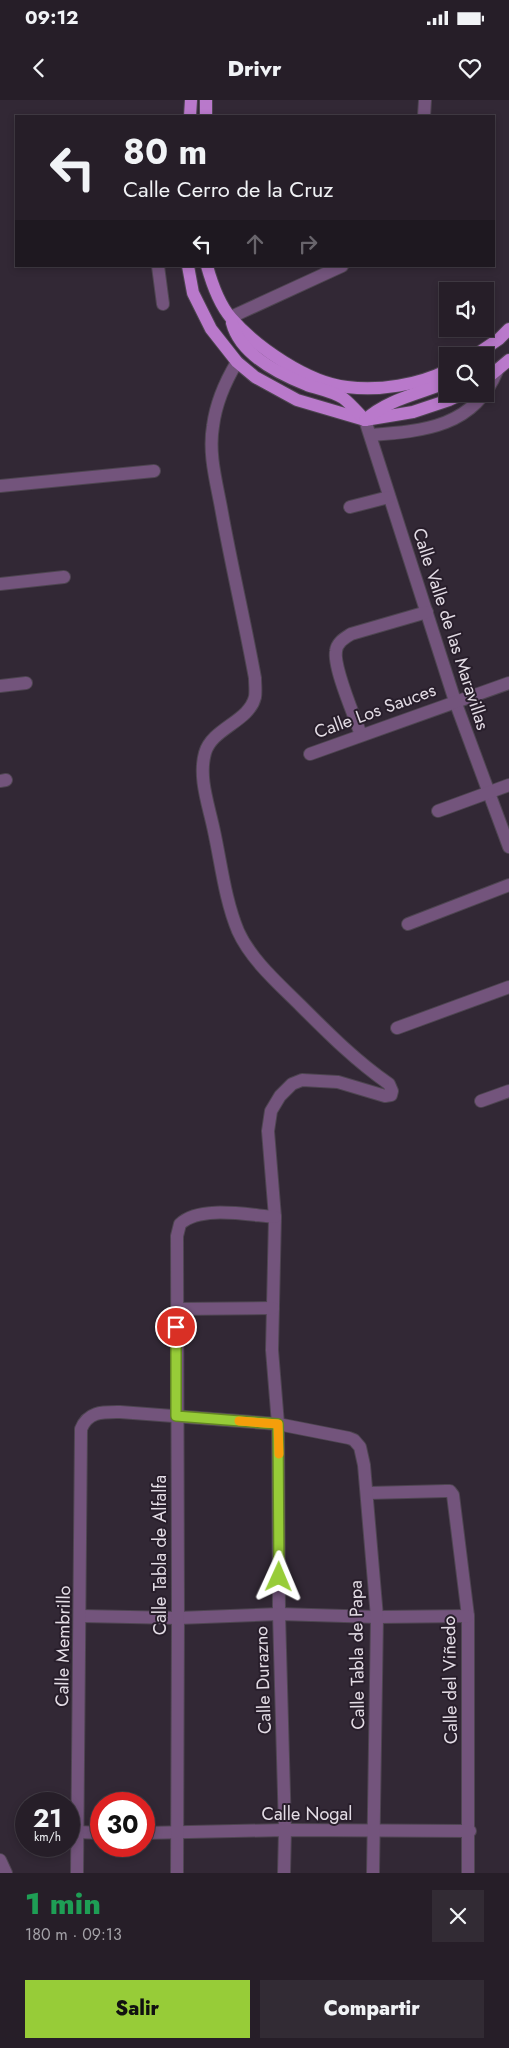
<!DOCTYPE html>
<html lang="es">
<head>
<meta charset="utf-8">
<style>
  body { margin:0; font-family:Jost,sans-serif; background:#322b34; color:#f1f3f6; height:100vh; display:flex; flex-direction:column; font-size:19px; white-space:nowrap }
  * { box-sizing:border-box; margin:0 }
  p { font-size:16px; color:#a4a2a8 }
  .icon { flex:none; width:28px; height:28px; fill:none; stroke:currentColor; stroke-width:2; stroke-linecap:round; stroke-linejoin:round }
  .map { position:relative; height:1773px; overflow:hidden }
  .details { display:flex; flex-direction:column; background:#261e28; flex:1 }
  .details>* { flex:none }
  .top-card { position:absolute; left:15px; top:15px; width:480px; height:152px; border-radius:0px; box-shadow:0 2px 8px #0003,0 0 0 1px #423c45; background:#261e28; color:#f1f3f6; overflow:hidden }
  .buttons { position:absolute; left:439px; top:182px; display:grid; gap:10px }
  .buttons a { display:grid; place-items:center; width:55px; height:55px; border-radius:0px; background:#261e28; box-shadow:0 2px 8px #0003,0 0 0 1px #423c45; font-size:25px }
  .speed { position:absolute; left:15px; top:1692px; display:flex; gap:10px; font-size:25px; font-weight:700; text-align:center }
  .speed>* { display:grid; place-content:center; width:65px; height:65px; border-radius:50%; background:#261e28; box-shadow:0 2px 8px #0003,0 0 0 1px #423c45; line-height:1 }
  .speed small { font-size:12px; font-weight:400 }
  .speed .limit { border:8px solid #d22; background:#fff; color:#111 }
  .pin { position:absolute; display:grid; place-items:center; width:42px; height:42px; color:#fff; margin:-21px; border:2px solid #fff; border-radius:50%; box-shadow:0 1px 5px #0007 }
  .me { position:absolute; width:55px; margin:-28px; rotate:1deg; stroke-linejoin:round; filter:drop-shadow(0 0 4px #0008) }
  .turn { display:flex; align-items:center; gap:18px; height:105px; padding:0 25px; font-size:22px }
  .turn .icon { width:65px; height:65px; stroke-width:2.5 }
  .turn b { display:block; font-size:35px; line-height:42px }
  .lanes { display:flex; align-items:center; height:48px; padding:0 25px; background:#0003; justify-content:center; gap:25px; direction:ltr }
  .lanes .off { opacity:.35 }
  .round { display:grid; place-items:center; flex:none; width:52px; height:52px; border-radius:0px; background:#322b34 }
  .head { display:flex; align-items:center; justify-content:space-between; height:85px; padding:0 25px }
  h1 { font-size:30px; font-weight:800; line-height:38px; color:#1e9e55 }
  .primary-button { display:flex; gap:10px; margin-top:auto; padding:10px 25px }
  .primary-button a { flex:1; height:58px; border-radius:0px; background:#97cc38; color:#111; font-size:20px; font-weight:800; line-height:58px; text-align:center }
  .primary-button a+a { background:#322b34; color:#f1f3f6 }
  .status { display:flex; justify-content:space-between; align-items:center; height:35px; padding:0 25px; background:#261e28; direction:ltr }
  .status svg { height:14px; fill:currentColor }
  header { display:flex; justify-content:space-between; align-items:center; height:65px; padding:0 25px; background:#261e28; font-size:22px; font-weight:800 }
  .map>svg:first-child { display:block }
  .lines { fill:none; stroke-linecap:round; stroke-linejoin:round }
  .minor-casing { stroke:#4e4551; stroke-width:14 }
  .major-casing { stroke:#4e4551; stroke-width:14 }
  .minor { stroke:#73547c; stroke-width:12 }
  .major { stroke:#b979cb; stroke-width:12 }
  .route-casing { stroke:#628524; stroke-width:12 }
  .route { stroke:#97cc38; stroke-width:9 }
  .slow { stroke:#f59e0b; stroke-width:9 }
  .labels { text-anchor:middle; dominant-baseline:central; stroke-width:4; stroke-linejoin:round; paint-order:stroke }
  .street-label { font-size:18px; fill:#e3dce5; stroke:#281e2b }
</style>
</head>
<body>
<div class="status"><b>09:12</b><svg viewBox="0 0 49 12"><path d="M0 12V9h3v3zM5 12V6h3v6zM10 12V3h3v9zM15 12V0h3v12zM26 1h20v11H26zM47 4h2v5h-2z"/></svg></div>
<header><svg class="icon" aria-label="back" viewBox="0 0 24 24"><path d="M15 5l-7 7 7 7"/></svg>Drivr<svg class="icon" aria-label="heart" viewBox="0 0 24 24"><path d="M12 20l-8-8c-3-5 5-10 8-4 3-6 11-1 8 4z"/></svg></header>
<div class="map">
<svg width="509" height="1773" viewBox="0 0 509 1773">
  <rect width="100%" height="100%" fill="#322835"/>
  <g class="lines">
    <!-- minor casing -->
    <g class="minor-casing">
      <g id="minor">
        <polyline points="424,16 425,0"/>
        <polyline points="158,166 163,204"/>
        <polyline points="231,217 342,166"/>
        <path d="M237,262c-12,20 -21,40 -24,64 -5,29 4,58 9,87 10,55 23,110 33,165 0,6 1,13 0,19 -6,25 -43,31 -50,56 -7,25 4,53 9,78 7,32 11,69 24,100 13,29 41,53 63,75 28,28 55,55 88,78l3,7 -1,4 -6,1 -47,-14 -36,-2 -10,4 -12,12 -9,15 -3,20 7,86 -3,133 6,74 1,190 6,216 -1,43"/>
        <polyline points="365,320 455,601 509,747"/>
        <path d="M371,335c53,-4 103,-8 126,-64"/>
        <polyline points="0,386 154,371"/>
        <polyline points="350,407 389,397"/>
        <polyline points="0,484 64,477"/>
        <polyline points="0,586 26,583"/>
        <path d="M361,635c-6,-18 -28,-67 -25,-84 1,-9 9,-13 15,-17l76,-22"/>
        <polyline points="310,654 509,583"/>
        <polyline points="0,681 6,680"/>
        <polyline points="438,711 509,685"/>
        <polyline points="408,824 509,785"/>
        <polyline points="397,928 509,887"/>
        <polyline points="481,1001 509,991"/>
        <polyline points="177,1209 273,1208"/>
        <polyline points="368,1393 446,1391 450,1391 453,1395 468,1516 468,1773"/>
        <polyline points="81,1516 178,1518 279,1514 377,1517 468,1516"/>
        <polyline points="78,1732 101,1733"/>
        <polyline points="144,1733 285,1730 470,1731"/>
        <polyline points="0,1760 6,1773"/>
        <path d="M77,1773l4,-444c7,-18 22,-17 39,-17l158,12 71,14 5,2 6,7 4,18 13,152 -4,256"/>
        <path d="M177,1773l1,-255 -1,-382 3,-12c20,-19 68,-9 95,-7"/>
      </g>
    </g>
    <!-- major casing -->
    <g class="major-casing">
      <g id="major">
        <polyline points="190,16 191,0"/>
        <polyline points="206,16 206,0"/>
        <polyline points="188,166 193,193 211,229 237,262 255,277 297,300 365,320 413,312 449,300 462,294"/>
        <path d="M207,166c5,18 12,38 24,52 25,29 77,65 116,69 33,4 71,-2 101,-17"/>
        <path d="M232,223c8,31 47,51 75,62 12,4 25,6 36,13 8,6 15,15 22,22"/>
        <polyline points="474,256 499,239 509,229"/>
        <polyline points="485,280 509,260"/>
        <path d="M365,320c23,-21 54,-26 83,-38"/>
      </g>
    </g>
    <!-- minor -->
    <use href="#minor" class="minor"/>
    <!-- major -->
    <use href="#major" class="major"/>
  </g>
  <g class="lines">
    <!-- route casing -->
    <g class="route-casing">
      <polyline id="route" points="176,1227 176,1316 278,1324 279,1477"/>
    </g>
    <!-- route -->
    <use href="#route" class="route"/>
    <!-- slow -->
    <polyline class="slow" points="239,1321 278,1324 279,1354"/>
  </g>
  <g class="labels">
    <!-- street labels -->
    <g class="street-label">
      <text transform="translate(451 529) rotate(72)">Calle Valle de las Maravillas</text>
      <text transform="translate(375 611) rotate(-20)">Calle Los Sauces</text>
      <text transform="translate(160 1455) rotate(-90)">Calle Tabla de Alfalfa</text>
      <text transform="translate(63 1546) rotate(-89)">Calle Membrillo</text>
      <text transform="translate(357 1555) rotate(-91)">Calle Tabla de Papa</text>
      <text transform="translate(263 1580) rotate(-92)">Calle Durazno</text>
      <text transform="translate(450 1580) rotate(-91)">Calle del Viñedo</text>
      <text x="307" y="1714">Calle Nogal</text>
    </g>
  </g>
</svg>
<div class="buttons">
<a><svg class="icon" aria-label="sound" viewBox="0 0 24 24"><path d="M4 9h4l5-4v14l-5-4H4zM17 9q2 3 0 6"/></svg></a>
<a><svg class="icon" aria-label="search" viewBox="0 0 24 24"><circle cx="10" cy="10" r="6"/><path d="M15 15l6 6"/></svg></a>
</div>
<div class="speed"><div>21<small>km/h</small></div><div class="limit">30</div></div>
<div class="pin" style="left:176px;top:1227px;background:#d93025"><svg class="icon" aria-label="arrive" viewBox="0 0 24 24"><path d="M6 21V4h12l-3 4 3 4H6"/></svg></div>
<svg class="me" style="left:279px;top:1477px" viewBox="-20 -20 40 40"><path d="M0-17L14 15 0 8-14 15z" fill="#97cc38" stroke="#fff" stroke-width="4"/></svg>
<div class="top-card">
<div class="turn"><svg class="icon" aria-label="left" viewBox="0 0 24 24"><path d="M17 20v-9H6M10 6l-5 5 5 5"/></svg><div><b>80 m</b>Calle Cerro de la Cruz</div></div>
<div class="lanes"><svg class="icon" aria-label="left" viewBox="0 0 24 24"><path d="M17 20v-9H6M10 6l-5 5 5 5"/></svg><svg class="icon off" aria-label="ahead" viewBox="0 0 24 24"><path d="M12 20V5M6 11l6-6 6 6"/></svg><svg class="icon off" aria-label="right" viewBox="0 0 24 24"><path d="M7 20v-9h11M14 6l5 5-5 5"/></svg></div>
</div>
</div>
<section class="details">
<div class="head"><div><h1>1 min</h1><p>180 m · 09:13</p></div><a class="round"><svg class="icon" aria-label="close" viewBox="0 0 24 24"><path d="M6 6l12 12M18 6L6 18"/></svg></a></div>
<div class="primary-button"><a>Salir</a><a>Compartir</a></div>
</section>
</body>
</html>
